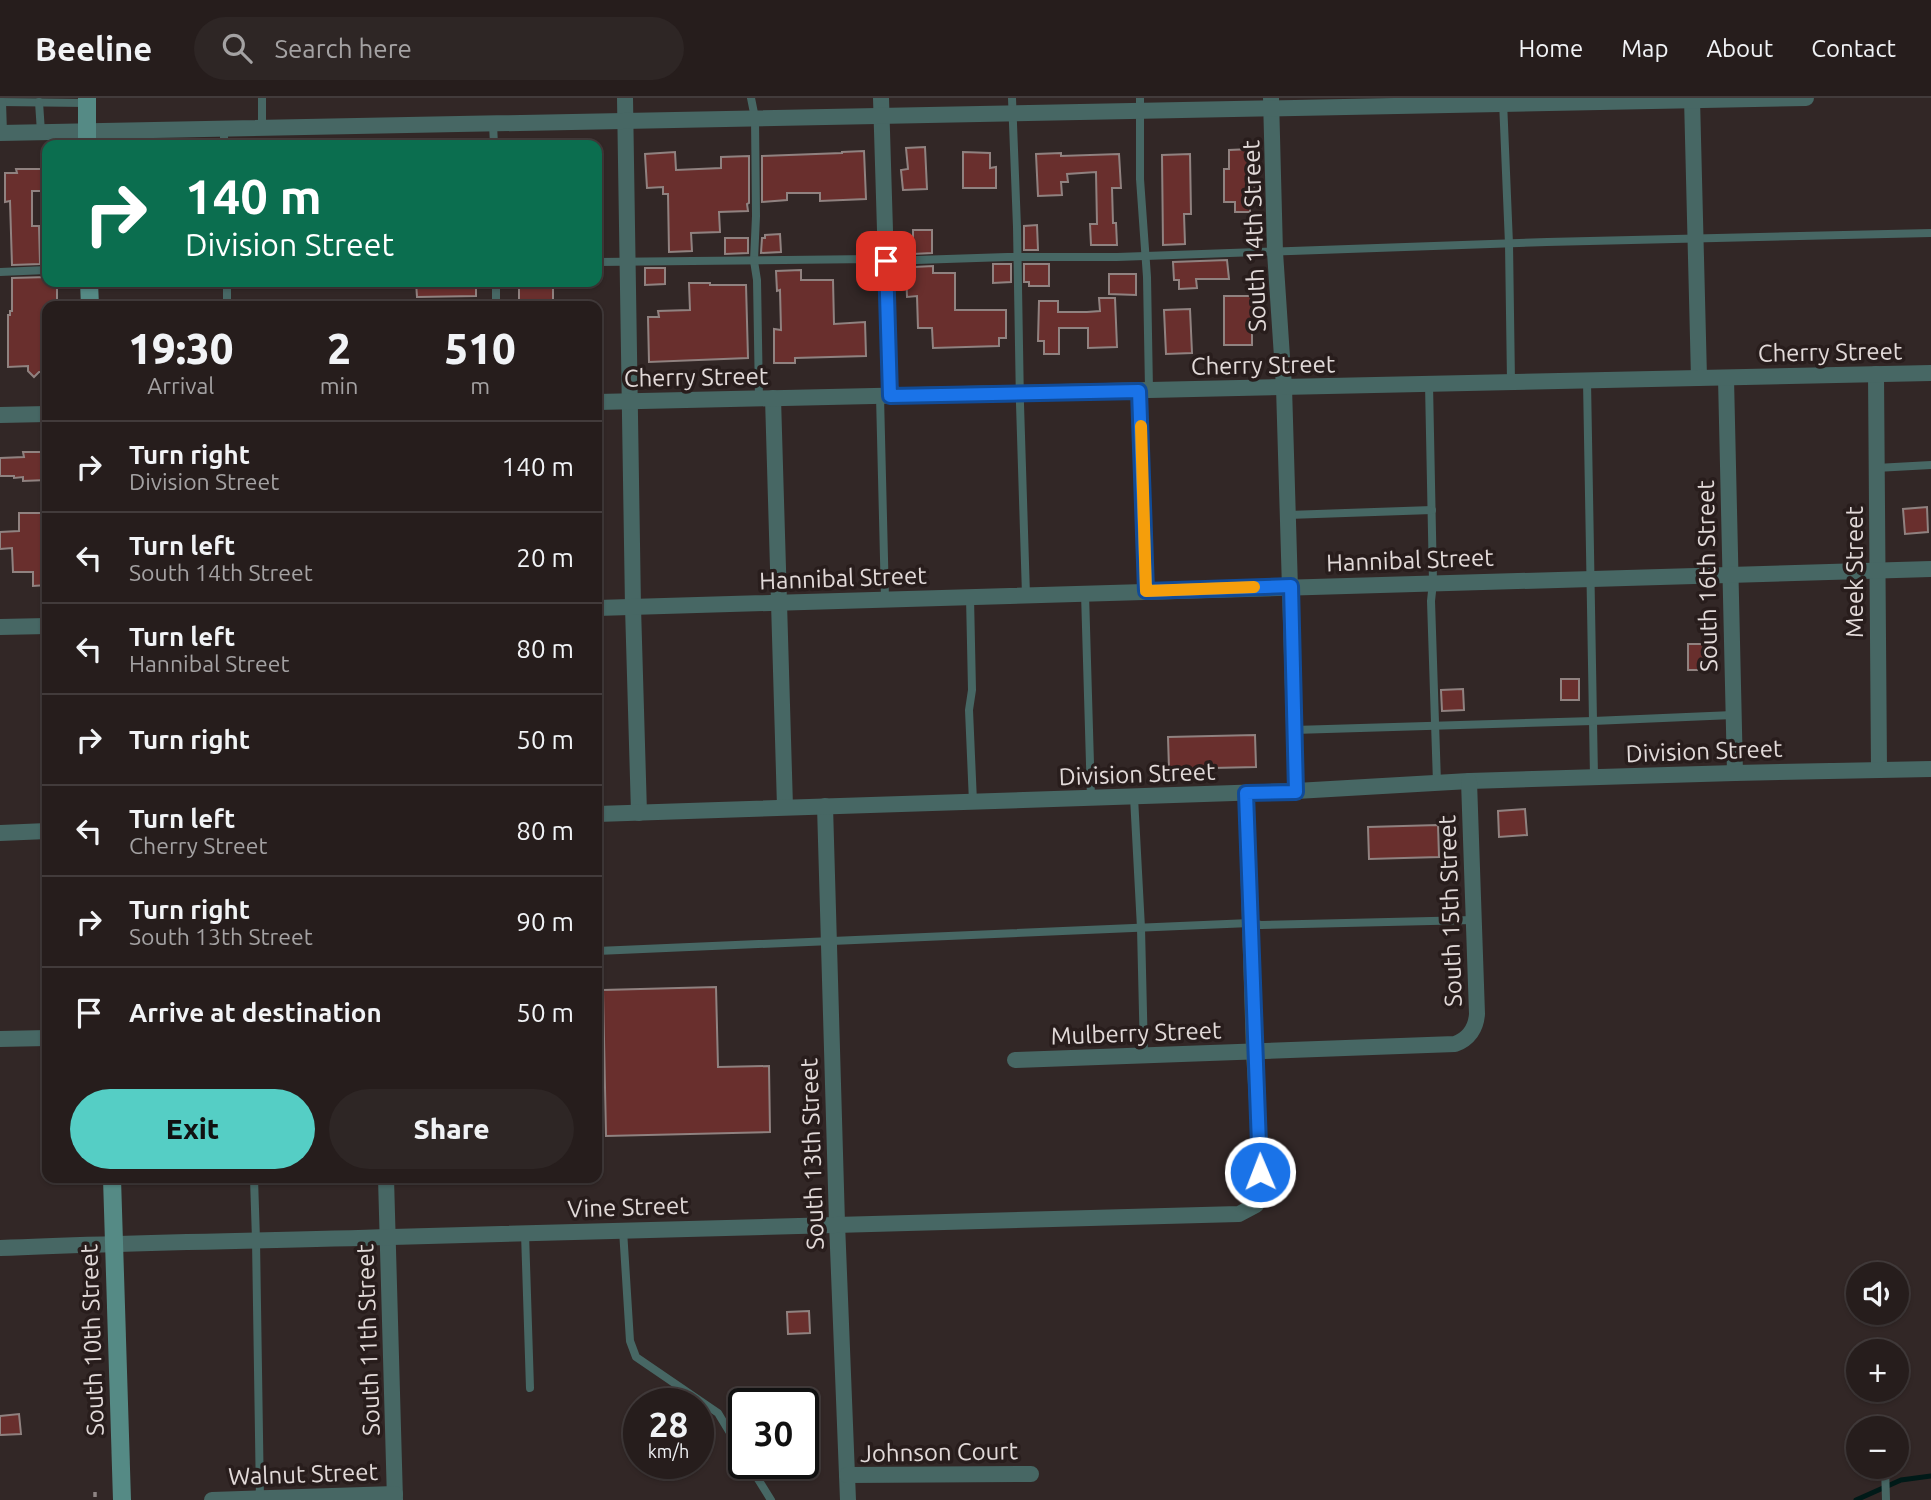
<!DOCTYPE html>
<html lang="en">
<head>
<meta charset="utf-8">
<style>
  body { margin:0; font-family:Ubuntu,sans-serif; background:#2e2625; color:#f1f3f6; height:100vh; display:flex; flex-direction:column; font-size:26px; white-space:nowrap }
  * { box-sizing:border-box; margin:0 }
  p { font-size:23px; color:#a4a2a3 }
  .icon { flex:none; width:38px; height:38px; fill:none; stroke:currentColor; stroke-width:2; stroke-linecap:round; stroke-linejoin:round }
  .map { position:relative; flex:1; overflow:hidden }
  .details { position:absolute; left:42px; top:203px; width:560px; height:882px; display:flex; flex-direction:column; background:#261d1c; border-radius:14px; box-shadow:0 2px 5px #0004,0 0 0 2px #423b3b }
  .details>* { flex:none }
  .banner { position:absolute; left:42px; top:42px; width:560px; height:147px; border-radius:14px; box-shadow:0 2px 5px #0004,0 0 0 2px #423b3b; background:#0b6e4f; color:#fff; overflow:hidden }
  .tools { position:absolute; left:1846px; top:1164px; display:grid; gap:14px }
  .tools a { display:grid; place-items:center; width:63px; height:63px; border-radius:50%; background:#261d1c; box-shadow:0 2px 5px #0004,0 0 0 2px #423b3b; font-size:35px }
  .speed { position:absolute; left:623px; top:1290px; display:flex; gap:14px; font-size:35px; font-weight:700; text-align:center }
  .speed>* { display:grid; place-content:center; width:91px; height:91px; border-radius:50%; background:#261d1c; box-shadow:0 2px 5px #0004,0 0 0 2px #423b3b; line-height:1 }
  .speed small { font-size:18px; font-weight:400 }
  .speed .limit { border:4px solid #111; border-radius:10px; background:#fff; color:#111 }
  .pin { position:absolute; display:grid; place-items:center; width:60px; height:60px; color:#fff; margin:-30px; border-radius:14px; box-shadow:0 4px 10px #0006 }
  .me { position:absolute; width:77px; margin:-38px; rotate:359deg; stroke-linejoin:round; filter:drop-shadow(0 0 5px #0008) }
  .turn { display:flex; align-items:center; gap:24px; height:147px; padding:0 28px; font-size:32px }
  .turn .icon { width:91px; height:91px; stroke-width:2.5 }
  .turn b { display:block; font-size:49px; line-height:60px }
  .eta { display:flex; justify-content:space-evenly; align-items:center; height:119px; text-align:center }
  .eta b { font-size:42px; font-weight:800; line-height:49px }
  .button { display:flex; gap:14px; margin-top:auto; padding:14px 28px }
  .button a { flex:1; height:80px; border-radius:42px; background:#55cec5; color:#111; font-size:28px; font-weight:800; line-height:80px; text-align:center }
  .button a+a { background:#2e2625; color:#f1f3f6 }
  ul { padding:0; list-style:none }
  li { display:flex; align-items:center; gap:21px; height:91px; padding:0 28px; border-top:2px solid #423b3b }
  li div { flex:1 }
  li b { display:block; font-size:26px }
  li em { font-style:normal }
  header { display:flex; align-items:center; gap:42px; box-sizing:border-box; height:98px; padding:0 35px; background:#261d1c; border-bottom:2px solid #423b3b }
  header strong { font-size:33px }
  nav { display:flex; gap:38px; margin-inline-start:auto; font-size:24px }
  .search { width:490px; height:63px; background:#2e2625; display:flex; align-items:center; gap:18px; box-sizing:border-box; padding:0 24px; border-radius:38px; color:#a4a2a3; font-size:26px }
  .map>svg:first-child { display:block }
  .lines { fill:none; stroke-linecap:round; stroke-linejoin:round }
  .stream { stroke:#001a18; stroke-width:5 }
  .building { fill:#692f2d; stroke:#908280; stroke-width:2 }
  .path { stroke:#8e8483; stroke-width:3.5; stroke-dasharray:5 3.5; stroke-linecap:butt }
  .service { stroke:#476764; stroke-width:8 }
  .minor { stroke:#476764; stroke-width:16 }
  .secondary { stroke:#558a85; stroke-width:18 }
  .route-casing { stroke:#114b97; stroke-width:18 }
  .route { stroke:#1a73e8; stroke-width:12 }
  .slow { stroke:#f59e0b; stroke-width:12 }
  .labels { text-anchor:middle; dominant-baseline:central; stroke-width:7; stroke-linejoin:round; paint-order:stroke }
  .street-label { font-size:24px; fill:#e2dad9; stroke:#281d1c }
</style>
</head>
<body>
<header>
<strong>Beeline</strong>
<div class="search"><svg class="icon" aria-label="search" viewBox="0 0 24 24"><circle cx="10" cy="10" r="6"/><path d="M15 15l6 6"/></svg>Search here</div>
<nav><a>Home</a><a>Map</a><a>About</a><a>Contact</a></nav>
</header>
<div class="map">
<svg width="1931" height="1402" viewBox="0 0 1931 1402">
  <rect width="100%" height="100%" fill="#322726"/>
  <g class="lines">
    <!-- stream -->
    <polyline class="stream" points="1856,1402 1901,1382 1931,1378"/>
  </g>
  <!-- building -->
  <g class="building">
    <polygon points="925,49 927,91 903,92 901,72 908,71 906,50"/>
    <polygon points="1251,51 1251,71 1253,71 1255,102 1250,102 1250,114 1235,114 1235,104 1224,104 1224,71 1229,71 1229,52"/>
    <polygon points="864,53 866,101 820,103 820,95 787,95 787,102 762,104 762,58 842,55 842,54"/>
    <polygon points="675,54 676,72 721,70 721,59 749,58 749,105 747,106 748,113 719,114 720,134 691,135 692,153 669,154 668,96 663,96 663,89 647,90 645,56"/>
    <polygon points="963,54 990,55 990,70 996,69 996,90 963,90"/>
    <polygon points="1061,55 1061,58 1119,56 1121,90 1112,90 1113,125 1116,125 1117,147 1091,147 1090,126 1097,126 1096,74 1067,76 1068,84 1061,84 1062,97 1038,98 1036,56"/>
    <polygon points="1190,56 1191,116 1184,116 1185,146 1163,147 1162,57"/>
    <polygon points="16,71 47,71 47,93 32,93 32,128 39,128 40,166 12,167 10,103 5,104 5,75 17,75"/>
    <polygon points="1037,127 1038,152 1024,152 1024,128"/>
    <polygon points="913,132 932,132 932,155 913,156"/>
    <polygon points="780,136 781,154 761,155 762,140 765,140 765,137"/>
    <polygon points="725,140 748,140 748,155 725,156"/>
    <polygon points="1227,162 1229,181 1196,181 1197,190 1179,191 1179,182 1174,182 1173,164"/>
    <polygon points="993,166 1011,166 1011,184 993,185"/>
    <polygon points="1024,166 1049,166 1049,188 1029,188 1029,184 1024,184"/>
    <polygon points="933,168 933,175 955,175 955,212 1006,212 1006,240 999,240 999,248 933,250 932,230 918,230 917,198 907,199 906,172 914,172 914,169"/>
    <polygon points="645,170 665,170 665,186 645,187"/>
    <polygon points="801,172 801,182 833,182 834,226 865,224 866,258 795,260 795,265 774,265 774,231 781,232 780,192 777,193 776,173"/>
    <polygon points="1109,176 1136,176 1136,197 1109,196"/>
    <polygon points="47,179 47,184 57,184 57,205 47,207 47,274 39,274 34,279 28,273 28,268 8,269 8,217 10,217 10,213 12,213 12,180"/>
    <polygon points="416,184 476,184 476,198 417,199"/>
    <rect x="519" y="184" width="34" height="19"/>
    <polygon points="689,185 710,185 710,187 746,187 748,260 649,264 648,219 659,219 658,213 690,212"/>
    <rect x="1224" y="198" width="28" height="49"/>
    <polygon points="1099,200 1115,200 1117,249 1088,250 1088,230 1059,230 1059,256 1044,256 1044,243 1038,243 1039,203 1058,203 1058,214 1087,214 1100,213"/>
    <polygon points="1190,211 1192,255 1166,256 1164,212"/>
    <polygon points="23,354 47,354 47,382 23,383 23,379 14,380 14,378 0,378 0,360 24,359"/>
    <polygon points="1927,409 1928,434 1905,436 1903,411"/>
    <polygon points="19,415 47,415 47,487 33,488 33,474 13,474 12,450 0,451 0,434 19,433"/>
    <polygon points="1688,546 1709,546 1710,572 1688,572"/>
    <rect x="1561" y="581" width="18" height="21"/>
    <polygon points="1463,591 1464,612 1442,613 1441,592"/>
    <polygon points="1255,637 1256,669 1169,671 1168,639"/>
    <polygon points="1525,711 1527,737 1499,739 1498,713"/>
    <polygon points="1438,727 1439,759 1369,761 1368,729"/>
    <polygon points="716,889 718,969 769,968 770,1034 606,1038 603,892"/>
    <polygon points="809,1213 810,1235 788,1236 787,1214"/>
    <polygon points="19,1316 21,1336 0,1337 0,1318"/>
  </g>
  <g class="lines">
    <!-- path -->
    <polyline class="path" points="95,1394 95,1402"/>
    <!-- service -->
    <g class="service">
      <polyline points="262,0 262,30"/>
      <polyline points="751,0 755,20 756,118 754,163 757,182 759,301"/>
      <polyline points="1012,0 1017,129 1020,306 1026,497"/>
      <polyline points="1140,0 1140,81 1147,179 1149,292"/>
      <polyline points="1503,3 1509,146 1511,284"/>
      <polyline points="0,4 87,5"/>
      <polyline points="2,4 3,35"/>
      <polyline points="39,4 41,34"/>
      <polyline points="493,26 494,47"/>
      <polyline points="224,31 224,47"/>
      <polyline points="597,164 872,161 886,163 1007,159 1117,159 1547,144 1931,135"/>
      <polyline points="0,174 47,172"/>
      <polyline points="227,184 227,208"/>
      <polyline points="496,184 496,208"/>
      <polyline points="1587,283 1594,679"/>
      <polyline points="1429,286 1433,484 1431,503 1437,685"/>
      <polyline points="1139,293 1146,493"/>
      <polyline points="880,298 885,501"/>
      <polyline points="1876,370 1931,367"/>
      <polyline points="1288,417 1432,412"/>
      <polyline points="1085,495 1091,700"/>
      <polyline points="970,499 972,592 969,612 973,704"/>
      <polyline points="1294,632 1593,623 1733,617"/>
      <polyline points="1134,699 1141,830 1144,957"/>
      <polyline points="597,853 1250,825 1261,827 1474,822"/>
      <polyline points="254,1080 256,1142 260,1402"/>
      <polyline points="623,1132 630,1243 636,1259 718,1315 744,1358"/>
      <polyline points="525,1135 530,1290"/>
      <polyline points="1884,1326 1884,1330"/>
      <polyline points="748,1365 771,1402"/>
      <polyline points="1885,1368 1886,1402"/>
    </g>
    <!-- minor -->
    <g class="minor">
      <polyline points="625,0 633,509 639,715"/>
      <polyline points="881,0 890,298"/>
      <polyline points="1271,0 1275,154 1284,289 1296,693"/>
      <polyline points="1692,0 1699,280"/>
      <polyline points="0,35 1806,0"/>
      <polyline points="1876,276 1879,672"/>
      <polyline points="1726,280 1735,675"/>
      <polyline points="773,300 785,709"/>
      <polyline points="597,304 1931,275"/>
      <polyline points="0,317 47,316"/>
      <polyline points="597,510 1931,471"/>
      <polyline points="0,529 47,528"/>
      <polyline points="825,708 837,1125 848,1402"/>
      <polyline points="597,716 1296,693 1469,683 1735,675 1931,671"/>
      <polyline points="0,735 47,733"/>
      <polyline points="0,941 47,940"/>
      <path d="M1015,962l440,-16c14,-5 21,-16 22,-30l-8,-233"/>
      <polyline points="386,1080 395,1402"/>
      <path d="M0,1150c131,-6 261,-7 392,-11 283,-9 565,-17 847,-23l17,-9 4,-10v-45l-6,-98 -8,-259"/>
      <polyline points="847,1377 1031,1376"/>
      <polyline points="212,1402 395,1396"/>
    </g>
    <!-- secondary -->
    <g class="secondary">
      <polyline points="87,0 87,47"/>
      <polyline points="89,184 90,208"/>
      <polyline points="112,1080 122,1402"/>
    </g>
  </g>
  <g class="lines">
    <!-- route casing -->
    <g class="route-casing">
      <polyline id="route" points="886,163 890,298 1139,293 1146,493 1291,488 1296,694 1246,695 1260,1074"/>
    </g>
    <!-- route -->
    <use href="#route" class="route"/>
    <!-- slow -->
    <polyline class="slow" points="1141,328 1146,493 1254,489"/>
  </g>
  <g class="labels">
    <!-- street labels -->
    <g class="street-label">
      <text transform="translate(1254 138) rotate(-92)">South 14th Street</text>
      <text transform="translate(1830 254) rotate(-1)">Cherry Street</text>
      <text transform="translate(1263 267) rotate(-1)">Cherry Street</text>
      <text transform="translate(696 279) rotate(-1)">Cherry Street</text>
      <text transform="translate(1410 462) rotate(-2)">Hannibal Street</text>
      <text transform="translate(1854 474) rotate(-90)">Meek Street</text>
      <text transform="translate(1707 478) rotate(-91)">South 16th Street</text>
      <text transform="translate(843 480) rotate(-2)">Hannibal Street</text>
      <text transform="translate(1704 653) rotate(-2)">Division Street</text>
      <text transform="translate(1137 676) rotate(-2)">Division Street</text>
      <text transform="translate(1450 813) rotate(-92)">South 15th Street</text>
      <text transform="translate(1136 935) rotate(-2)">Mulberry Street</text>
      <text transform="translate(812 1056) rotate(-92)">South 13th Street</text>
      <text transform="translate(628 1109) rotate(-2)">Vine Street</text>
      <text transform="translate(92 1242) rotate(-92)">South 10th Street</text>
      <text transform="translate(368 1242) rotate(-92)">South 11th Street</text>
      <text transform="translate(939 1354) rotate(-1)">Johnson Court</text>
      <text transform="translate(303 1376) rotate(-2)">Walnut Street</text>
    </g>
  </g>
</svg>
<div class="tools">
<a><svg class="icon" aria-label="sound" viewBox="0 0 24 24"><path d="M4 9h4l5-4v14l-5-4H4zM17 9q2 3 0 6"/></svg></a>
<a>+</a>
<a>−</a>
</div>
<div class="speed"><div>28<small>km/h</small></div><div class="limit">30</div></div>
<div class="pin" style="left:886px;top:163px;background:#d93025"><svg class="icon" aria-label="arrive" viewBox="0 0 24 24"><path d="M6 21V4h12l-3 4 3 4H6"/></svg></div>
<svg class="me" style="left:1260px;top:1074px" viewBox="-20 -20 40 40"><circle r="17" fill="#1a73e8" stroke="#fff" stroke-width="3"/><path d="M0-11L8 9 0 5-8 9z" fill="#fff"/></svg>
<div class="banner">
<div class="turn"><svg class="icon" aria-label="right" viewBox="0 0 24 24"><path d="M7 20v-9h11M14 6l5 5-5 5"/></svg><div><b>140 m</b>Division Street</div></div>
</div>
<section class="details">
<div class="eta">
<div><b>19:30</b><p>Arrival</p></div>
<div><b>2</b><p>min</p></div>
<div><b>510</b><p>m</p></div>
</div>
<ul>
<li><svg class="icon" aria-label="right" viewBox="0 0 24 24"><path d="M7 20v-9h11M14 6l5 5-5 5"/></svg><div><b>Turn right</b><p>Division Street</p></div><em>140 m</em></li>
<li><svg class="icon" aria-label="left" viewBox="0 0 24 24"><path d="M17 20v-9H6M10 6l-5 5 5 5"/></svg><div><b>Turn left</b><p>South 14th Street</p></div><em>20 m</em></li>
<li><svg class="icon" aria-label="left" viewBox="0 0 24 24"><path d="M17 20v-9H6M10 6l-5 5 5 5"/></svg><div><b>Turn left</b><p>Hannibal Street</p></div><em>80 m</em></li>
<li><svg class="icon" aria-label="right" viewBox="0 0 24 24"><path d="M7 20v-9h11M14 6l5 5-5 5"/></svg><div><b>Turn right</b></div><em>50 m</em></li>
<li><svg class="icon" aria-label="left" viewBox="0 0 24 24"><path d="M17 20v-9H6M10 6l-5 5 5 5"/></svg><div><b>Turn left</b><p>Cherry Street</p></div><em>80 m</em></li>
<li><svg class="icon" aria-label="right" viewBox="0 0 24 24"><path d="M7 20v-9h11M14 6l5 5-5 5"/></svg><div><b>Turn right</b><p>South 13th Street</p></div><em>90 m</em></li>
<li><svg class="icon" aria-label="arrive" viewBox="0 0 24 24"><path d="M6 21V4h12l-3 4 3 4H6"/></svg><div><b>Arrive at destination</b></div><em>50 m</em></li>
</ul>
<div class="button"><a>Exit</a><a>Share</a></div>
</section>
</div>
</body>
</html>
